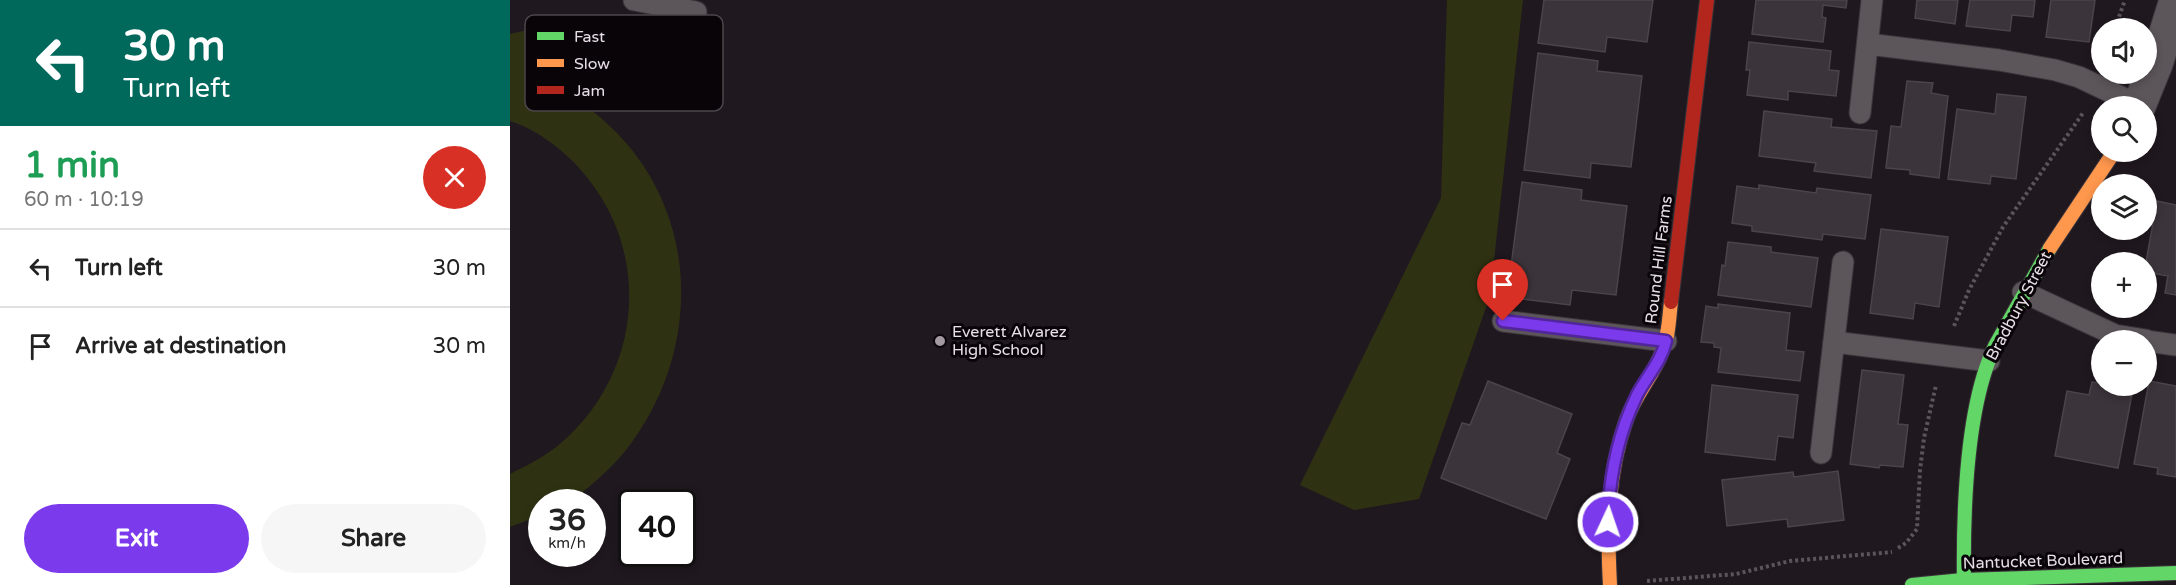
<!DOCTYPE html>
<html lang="en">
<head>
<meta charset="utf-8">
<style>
  body { margin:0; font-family:"Varela Round",sans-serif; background:#f6f6f6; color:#222; height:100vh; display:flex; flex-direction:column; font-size:22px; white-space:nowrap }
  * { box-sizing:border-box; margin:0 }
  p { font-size:20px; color:#767676 }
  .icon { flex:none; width:33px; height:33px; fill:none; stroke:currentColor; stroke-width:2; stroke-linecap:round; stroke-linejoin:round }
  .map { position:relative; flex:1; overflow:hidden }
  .panel { display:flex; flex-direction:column; background:#fff; width:510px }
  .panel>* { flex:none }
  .banner { background:#00695c; color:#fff; overflow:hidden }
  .tools { position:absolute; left:1581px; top:18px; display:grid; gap:12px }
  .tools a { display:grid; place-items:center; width:66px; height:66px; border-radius:50%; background:#fff; box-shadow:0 3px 9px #0003; font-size:30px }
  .speed { position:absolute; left:18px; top:489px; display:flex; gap:12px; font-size:30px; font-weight:700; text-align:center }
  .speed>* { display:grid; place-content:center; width:78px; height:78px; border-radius:50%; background:#fff; box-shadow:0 3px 9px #0003; line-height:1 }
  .speed small { font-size:15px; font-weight:400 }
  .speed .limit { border:3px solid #111; border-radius:9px; background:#fff; color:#111 }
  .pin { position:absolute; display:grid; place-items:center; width:51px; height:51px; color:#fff; margin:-62px -26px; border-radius:50% 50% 50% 0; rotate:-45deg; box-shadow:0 0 6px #0007 }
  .pin .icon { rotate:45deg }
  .me { position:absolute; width:66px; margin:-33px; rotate:3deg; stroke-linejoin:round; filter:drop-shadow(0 0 4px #0008) }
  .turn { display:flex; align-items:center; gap:21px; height:126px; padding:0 24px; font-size:27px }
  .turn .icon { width:78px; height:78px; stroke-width:2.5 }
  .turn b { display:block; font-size:42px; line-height:51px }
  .round { display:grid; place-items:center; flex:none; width:63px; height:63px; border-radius:32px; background:#f6f6f6 }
  .headline { display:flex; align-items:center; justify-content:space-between; height:102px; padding:0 24px }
  h1 { font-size:36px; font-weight:800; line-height:45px; color:#1e9e55 }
  .primary-button { display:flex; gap:12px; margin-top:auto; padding:12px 24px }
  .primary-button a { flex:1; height:69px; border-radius:36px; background:#7c3aed; color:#fff; font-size:24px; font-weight:800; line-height:69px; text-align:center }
  .primary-button a+a { background:#f6f6f6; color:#222 }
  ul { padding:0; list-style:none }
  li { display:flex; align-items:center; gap:18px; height:78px; padding:0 24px; border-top:2px solid #e0e0e0 }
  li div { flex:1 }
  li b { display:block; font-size:22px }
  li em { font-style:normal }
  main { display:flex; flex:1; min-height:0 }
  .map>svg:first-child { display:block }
  .green { fill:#2f3212 }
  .building { fill:#3b343a; stroke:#4b444a; stroke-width:1.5 }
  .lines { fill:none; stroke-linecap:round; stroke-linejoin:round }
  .lane-casing { stroke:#3a3439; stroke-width:23 }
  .street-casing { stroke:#3a3439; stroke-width:35 }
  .fast-casing { stroke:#3a3439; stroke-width:16 }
  .slow-casing { stroke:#3a3439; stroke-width:16 }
  .jam-casing { stroke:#3a3439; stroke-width:16 }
  .path { stroke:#5b545a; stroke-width:4; stroke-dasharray:3 3; stroke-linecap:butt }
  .lane { stroke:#5c555a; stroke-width:21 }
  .street { stroke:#5c555a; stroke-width:33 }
  .fast { stroke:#63d668; stroke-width:14 }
  .slow { stroke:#ff974d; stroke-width:14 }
  .jam { stroke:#b3261e; stroke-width:14 }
  .route-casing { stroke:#51269a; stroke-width:15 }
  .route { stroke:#7c3aed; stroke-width:10 }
  .poi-dot { fill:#a399a1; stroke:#090408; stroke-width:2 }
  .labels { text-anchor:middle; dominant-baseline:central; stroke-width:6; stroke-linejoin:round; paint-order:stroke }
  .street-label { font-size:16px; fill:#e9dfe7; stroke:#090408 }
  .poi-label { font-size:16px; fill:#e9dfe7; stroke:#090408; text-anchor:start }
  .key { fill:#090408; stroke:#4c464b; stroke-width:1.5 }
  .key-label { font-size:16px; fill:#e9dfe7 }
</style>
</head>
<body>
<main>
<section class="panel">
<div class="banner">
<div class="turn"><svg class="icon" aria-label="left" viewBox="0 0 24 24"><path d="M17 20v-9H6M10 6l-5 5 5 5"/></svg><div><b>30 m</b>Turn left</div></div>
</div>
<div class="headline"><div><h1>1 min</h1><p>60 m · 10:19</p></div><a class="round" style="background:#d93025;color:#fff"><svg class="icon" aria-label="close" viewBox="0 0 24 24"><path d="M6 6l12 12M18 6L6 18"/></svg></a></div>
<ul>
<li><svg class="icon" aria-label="left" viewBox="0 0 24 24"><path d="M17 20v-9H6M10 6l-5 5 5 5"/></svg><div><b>Turn left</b></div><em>30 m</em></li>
<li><svg class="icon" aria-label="arrive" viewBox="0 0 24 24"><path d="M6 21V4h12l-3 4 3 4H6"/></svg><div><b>Arrive at destination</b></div><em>30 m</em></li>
</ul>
<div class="primary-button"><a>Exit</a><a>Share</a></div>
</section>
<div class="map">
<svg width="1666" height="585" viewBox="0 0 1666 585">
  <rect width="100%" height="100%" fill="#20181f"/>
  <!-- green -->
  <g class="green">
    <polygon points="937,0 1013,0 980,296 909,499 844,510 790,485 931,198"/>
    <path d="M49,23l11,50 -25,6c30,18 58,37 81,64 77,89 70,218 0,307 -10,13 -46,49 -62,52 -7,2 -15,0 -22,0l-1,13 -31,12v-53c18,-9 36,-18 51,-31 75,-64 91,-174 34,-255 -20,-29 -51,-56 -85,-67v-87z"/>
  </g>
  <!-- building -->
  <g class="building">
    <polygon points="1034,0 1143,0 1137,42 1097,37 1095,52 1028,43"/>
    <polygon points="1246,0 1337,0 1336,8 1313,5 1312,17 1316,18 1313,42 1242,34"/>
    <polygon points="1407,0 1448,0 1445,24 1405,18"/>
    <polygon points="1460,0 1525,0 1523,17 1502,15 1500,31 1456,26"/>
    <polygon points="1541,0 1585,0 1579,42 1536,37"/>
    <polygon points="1239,42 1321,51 1319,70 1329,71 1326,96 1278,91 1278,100 1237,95 1240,70 1236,70"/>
    <polygon points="1028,53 1088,61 1087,71 1132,76 1121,167 1081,163 1080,178 1014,170"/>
    <polygon points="1397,81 1423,83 1421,93 1438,96 1429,178 1400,174 1400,170 1376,168 1381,126 1391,127"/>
    <polygon points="1487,94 1516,97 1506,179 1481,176 1480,184 1438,179 1447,109 1485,114"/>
    <polygon points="1254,111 1322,119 1321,127 1367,131 1361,178 1304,171 1306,163 1249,156"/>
    <polygon points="1012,182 1072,190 1071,200 1117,206 1106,295 1062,290 1060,305 997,297"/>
    <polygon points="1249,185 1306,193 1307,188 1361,195 1355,239 1313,234 1312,240 1242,231 1242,226 1222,223 1227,186 1249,189"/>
    <polygon points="1647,201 1666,205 1666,295 1655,293 1658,276 1636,272 1636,262"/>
    <polygon points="1371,229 1438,237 1429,307 1405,303 1403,319 1360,313"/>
    <polygon points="1218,242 1261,247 1261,252 1308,258 1301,307 1208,295 1212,265 1215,266"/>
    <polygon points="1208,304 1280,313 1276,350 1294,352 1290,381 1208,372 1211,348 1204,347 1204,343 1191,342 1196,306 1208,308"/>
    <polygon points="1352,370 1394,375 1388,424 1398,425 1393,467 1370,465 1369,468 1340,464"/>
    <polygon points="978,381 1062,414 1047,453 1060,459 1036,519 931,478 952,423 960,425"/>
    <polygon points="1639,381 1666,386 1666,477 1647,474 1648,468 1624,464"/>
    <polygon points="1582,382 1605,386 1604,391 1622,394 1608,468 1545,456 1557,391 1579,395"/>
    <polygon points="1202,385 1288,395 1283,438 1268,436 1265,460 1195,452"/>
    <polygon points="1328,471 1334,520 1278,527 1277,519 1217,526 1212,480 1283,472 1284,477"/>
  </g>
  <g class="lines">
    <!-- lane casing -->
    <g class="lane-casing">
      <g id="lane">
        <polyline points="124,0 186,12"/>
        <polyline points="1358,44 1489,60 1545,70 1569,77 1630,106"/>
        <polyline points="1350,113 1362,0"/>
        <polyline points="1513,292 1605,335 1636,340"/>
        <polyline points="993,321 1156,341"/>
        <polyline points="1636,341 1666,345"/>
        <polyline points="1324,342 1479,361"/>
        <polyline points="1311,453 1333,262"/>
      </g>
    </g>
    <!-- street casing -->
    <g class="street-casing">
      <polyline id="street" points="1629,106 1646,64 1666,0"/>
    </g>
    <!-- fast casing -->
    <g class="fast-casing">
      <g id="fast">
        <polyline points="1402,585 1453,580 1666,573"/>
        <path d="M1454,585c-1,-69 1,-177 31,-239l55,-98"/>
      </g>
    </g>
    <!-- slow casing -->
    <g class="slow-casing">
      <g id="slow">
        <polyline points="1540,248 1604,152"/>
        <path d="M1100,585c-3,-55 -3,-111 16,-164 8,-25 27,-45 36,-69 7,-16 7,-34 9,-50"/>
      </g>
    </g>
    <!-- jam casing -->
    <g class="jam-casing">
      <polyline id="jam" points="1161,302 1197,0"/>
    </g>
    <!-- path -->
    <g class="path">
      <polyline points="1605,28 1615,0"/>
      <polyline points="1444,326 1459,290 1493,227 1573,113"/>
      <polyline points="1388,548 1396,543 1407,529 1410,470 1414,438 1426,385"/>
      <polyline points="1137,581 1226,574 1280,561 1382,552"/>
    </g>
    <!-- lane -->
    <use href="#lane" class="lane"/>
    <!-- street -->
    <use href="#street" class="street"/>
    <!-- fast -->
    <use href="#fast" class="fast"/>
    <!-- slow -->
    <use href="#slow" class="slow"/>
    <!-- jam -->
    <use href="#jam" class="jam"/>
  </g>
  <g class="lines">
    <!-- route casing -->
    <g class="route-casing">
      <path id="route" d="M993,321l163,20c-5,21 -19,35 -29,54 -19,39 -28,84 -29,127"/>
    </g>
    <!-- route -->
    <use href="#route" class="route"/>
  </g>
  <!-- markers -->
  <circle class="poi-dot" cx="430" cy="341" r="6"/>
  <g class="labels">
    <!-- street labels -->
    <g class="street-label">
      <text transform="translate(1149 260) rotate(-83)">Round Hill Farms</text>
      <text transform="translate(1509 306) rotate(-62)">Bradbury Street</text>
      <text transform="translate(1533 561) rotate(-2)">Nantucket Boulevard</text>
    </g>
    <!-- poi labels -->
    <g class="poi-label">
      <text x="442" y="332">Everett Alvarez<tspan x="442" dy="18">High School</tspan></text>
    </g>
  </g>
  <!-- legend -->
  <rect x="15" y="15" width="198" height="96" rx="9" class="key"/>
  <rect x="27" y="32" width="27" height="8" fill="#63d668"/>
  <rect x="27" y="59" width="27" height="8" fill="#ff974d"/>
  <rect x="27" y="86" width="27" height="8" fill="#b3261e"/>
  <g class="key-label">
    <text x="64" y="42">Fast</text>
    <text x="64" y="69">Slow</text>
    <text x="64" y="96">Jam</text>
  </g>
</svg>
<div class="tools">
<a><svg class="icon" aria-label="sound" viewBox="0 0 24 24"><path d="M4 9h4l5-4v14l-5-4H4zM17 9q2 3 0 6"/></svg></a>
<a><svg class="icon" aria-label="search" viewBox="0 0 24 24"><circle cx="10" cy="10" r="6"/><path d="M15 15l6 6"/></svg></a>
<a><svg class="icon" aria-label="layers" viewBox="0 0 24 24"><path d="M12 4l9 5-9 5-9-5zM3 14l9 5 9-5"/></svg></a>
<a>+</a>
<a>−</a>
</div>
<div class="speed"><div>36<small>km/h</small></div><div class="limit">40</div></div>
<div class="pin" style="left:993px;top:321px;background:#d93025"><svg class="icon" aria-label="arrive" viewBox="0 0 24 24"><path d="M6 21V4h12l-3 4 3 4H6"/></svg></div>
<svg class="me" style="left:1098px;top:522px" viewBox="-20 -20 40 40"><circle r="17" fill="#7c3aed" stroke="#fff" stroke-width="3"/><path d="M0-11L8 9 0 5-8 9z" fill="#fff"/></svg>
</div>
</main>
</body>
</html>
